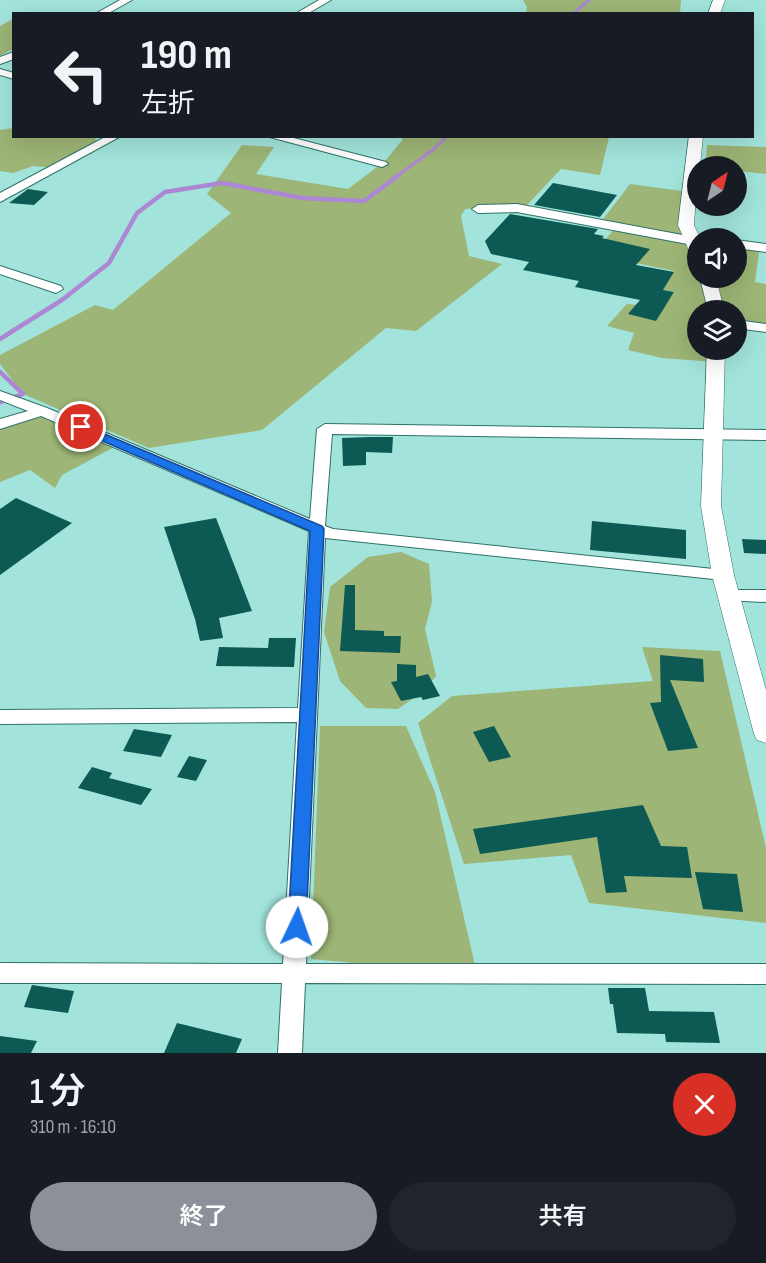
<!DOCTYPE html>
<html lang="ja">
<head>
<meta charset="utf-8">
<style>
  body { margin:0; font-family:"Sofia Sans Condensed","Noto Sans JP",sans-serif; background:#20242c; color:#f1f3f6; height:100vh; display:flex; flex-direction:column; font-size:22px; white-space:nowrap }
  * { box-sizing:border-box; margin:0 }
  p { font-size:20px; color:#9ea1a6 }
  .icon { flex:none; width:33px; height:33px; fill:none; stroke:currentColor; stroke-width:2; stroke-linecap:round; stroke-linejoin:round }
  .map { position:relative; height:1053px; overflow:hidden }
  .drawer { display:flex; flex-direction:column; background:#171b24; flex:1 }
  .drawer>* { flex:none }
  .banner { position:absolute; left:12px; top:12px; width:742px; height:126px; border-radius:0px; box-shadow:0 6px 24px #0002; background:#171b24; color:#f1f3f6; overflow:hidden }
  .needle { width:39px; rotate:35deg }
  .tools { position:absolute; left:687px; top:156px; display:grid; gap:12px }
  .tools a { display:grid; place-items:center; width:60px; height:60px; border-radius:50%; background:#171b24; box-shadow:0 6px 24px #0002; font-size:30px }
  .pin { position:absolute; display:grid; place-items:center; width:51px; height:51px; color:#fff; margin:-26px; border:3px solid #fff; border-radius:50%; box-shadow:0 2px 6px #0007 }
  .me { position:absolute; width:66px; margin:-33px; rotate:3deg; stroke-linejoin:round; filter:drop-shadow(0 0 4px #0008) }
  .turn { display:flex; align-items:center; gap:21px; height:126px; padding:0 30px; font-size:27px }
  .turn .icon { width:78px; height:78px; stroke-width:2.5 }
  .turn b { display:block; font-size:42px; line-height:51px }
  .round { display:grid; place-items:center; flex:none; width:63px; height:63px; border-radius:32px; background:#20242c }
  .overview { display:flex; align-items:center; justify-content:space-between; height:102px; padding:0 30px }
  h1 { font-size:36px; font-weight:600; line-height:45px }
  .primary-button { display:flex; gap:12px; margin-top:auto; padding:12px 30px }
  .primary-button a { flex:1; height:69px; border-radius:36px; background:#8c9099; color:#fff; font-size:24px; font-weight:600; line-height:69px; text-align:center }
  .primary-button a+a { background:#20242c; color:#f1f3f6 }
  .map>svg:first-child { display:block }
  .green { fill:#9db576 }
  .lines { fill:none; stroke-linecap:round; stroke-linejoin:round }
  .stream-far2 { stroke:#ac87d4; stroke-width:3 }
  .stream-far1 { stroke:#ac87d4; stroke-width:4.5 }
  .stream { stroke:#ac87d4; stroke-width:5 }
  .building { fill:#0c5a53 }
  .minor-casing { stroke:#30726a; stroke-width:2 }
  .tertiary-casing { stroke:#30726a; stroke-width:1 }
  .minor { fill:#fff; fill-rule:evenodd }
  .tertiary { fill:#fff; fill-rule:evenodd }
  .route { fill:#1a73e8; stroke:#114b97; stroke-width:1.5 }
</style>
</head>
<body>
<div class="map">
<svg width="766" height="1053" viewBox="0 0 766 1053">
  <rect width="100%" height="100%" fill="#a2e4db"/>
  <!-- green -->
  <g class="green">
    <polygon points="523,0 681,0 680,13 526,14 527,7"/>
    <polygon points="13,19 13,49 0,56 0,26"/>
    <polygon points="13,128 14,136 95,137 97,146 56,168 33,166 13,173 0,171 0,130"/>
    <polygon points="398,137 609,137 600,175 561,169 527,205 465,209 461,216 469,256 502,264 416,331 386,328 262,430 149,448 23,394 0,364 0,355 95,305 113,310 231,213 207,194 242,145 274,147 256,174 348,189 385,161 403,139"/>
    <polygon points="707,145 766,147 766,174 737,171 736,166 705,166"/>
    <polygon points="630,184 689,192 691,238 601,222"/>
    <polygon points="616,227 693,241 698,256 698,278 705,278 714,310 698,310 698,350 716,350 716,362 662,358 628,350 634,333 607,326 627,304 664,307 674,292 663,290 674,271 593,254"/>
    <polygon points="737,244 760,245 755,282 766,284 766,328 737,324 736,310 719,310 706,278 736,278"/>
    <polygon points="42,411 120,444 62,475 55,488 30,470 0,482 0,424"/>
    <polygon points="401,552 429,564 432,602 425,629 436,676 421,693 398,709 366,708 340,681 324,632 330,587 368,557"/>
    <polygon points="642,647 720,651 766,848 766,923 589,903 571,855 464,864 418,723 452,696 653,681"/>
    <polygon points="320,726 406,726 435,792 477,974 311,959"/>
  </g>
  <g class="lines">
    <!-- stream-far2 -->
    <g class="stream-far2">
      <polyline points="573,14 589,0"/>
      <polyline points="397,176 434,149 447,136"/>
    </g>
    <!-- stream-far1 -->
    <g class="stream-far1">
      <polyline points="0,339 62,300 109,263 137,213 165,192 222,183 302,198 364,201 399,175"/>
      <polyline points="0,372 23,394 3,401"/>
    </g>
    <!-- stream -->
    <polyline class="stream" points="0,402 8,399"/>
  </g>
  <!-- building -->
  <g class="building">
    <polygon points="553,183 617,195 600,217 534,205"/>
    <polygon points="28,189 48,192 34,205 9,203"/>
    <polygon points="510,214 598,229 594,234 604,236 602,238 650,249 636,265 674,272 663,290 674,292 656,321 628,314 640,300 575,287 579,281 523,270 529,262 491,254 485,241"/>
    <polygon points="370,437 393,437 392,453 366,452 366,465 343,466 342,438"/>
    <polygon points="16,498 72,523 0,575 0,509"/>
    <polygon points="216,518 252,611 219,618 223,638 200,641 195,619 164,527"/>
    <polygon points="592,521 686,530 686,559 590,550"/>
    <polygon points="742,539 766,540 766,554 744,553"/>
    <polygon points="345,585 355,585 355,630 384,631 384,636 401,636 400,653 340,651"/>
    <polygon points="269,638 296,638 294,667 216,666 219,647 268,648"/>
    <polygon points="660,655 703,659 704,682 670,680 698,748 668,751 650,703 661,702"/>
    <polygon points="397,664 416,665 416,677 428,674 440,696 423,700 421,697 401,701 391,682 397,681"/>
    <polygon points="494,726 511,757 489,762 473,732"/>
    <polygon points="134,729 172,735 161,757 123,751"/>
    <polygon points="189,756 207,760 196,781 177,777"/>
    <polygon points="92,767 112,773 109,778 152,789 141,805 78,788"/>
    <polygon points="643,805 661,846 687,847 692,878 624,876 627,892 606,893 597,837 480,854 473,829"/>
    <polygon points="695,872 737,874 743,912 703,909"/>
    <polygon points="32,985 74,991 68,1013 24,1007"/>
    <polygon points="608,988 645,988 649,1011 714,1012 720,1043 666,1042 665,1034 617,1033 613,1004 610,1004"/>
    <polygon points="177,1023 242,1039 236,1053 164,1053"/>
    <polygon points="0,1036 37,1041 31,1053 0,1053"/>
  </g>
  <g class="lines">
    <!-- minor casing -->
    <g class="minor-casing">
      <g id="minor">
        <polygon points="120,0 132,0 107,14 95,14"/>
        <polygon points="319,0 331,0 307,14 295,14"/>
        <polygon points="14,52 14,59 0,64 0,57"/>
        <polygon points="0,69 14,73 14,79 0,75"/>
        <polygon points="107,136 121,136 0,202 0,193"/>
        <polygon points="266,136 286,136 386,162 388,164 382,167"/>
        <polygon points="517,204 693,237 697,238 698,243 693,245 517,212 478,213 472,209 478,205"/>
        <polygon points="736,240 766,244 766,252 736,248"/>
        <polygon points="0,266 61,286 63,289 56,293 0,274"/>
        <polygon points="736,320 766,324 766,332 736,328"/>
        <polygon points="0,391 47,408 310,519 317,429 325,424 766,430 766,440 332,434 325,526 333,529 723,570 729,571 732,575 729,579 723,580 325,538 306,964 766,964 766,984 305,983 302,1053 278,1053 282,983 0,983 0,963 283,964 297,722 0,724 0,710 298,708 309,531 41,416 0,429 0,419 28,411 0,400"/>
        <polygon points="728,590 766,590 766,602 722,600 719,596 722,592"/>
      </g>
    </g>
    <!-- tertiary casing -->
    <g class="tertiary-casing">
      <g id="tertiary">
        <polygon points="713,0 725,0 720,14 708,14"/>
        <polygon points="689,136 703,136 700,166 698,166 694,225 700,238 698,238 698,258 690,253 678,225"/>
        <polygon points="700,278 716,278 724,310 708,310"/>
        <polygon points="707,350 725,350 721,506 734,575 766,690 766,743 757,740 754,734 712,575 701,506"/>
      </g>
    </g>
    <!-- minor -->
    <use href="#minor" class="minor"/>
    <!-- tertiary -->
    <use href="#tertiary" class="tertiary"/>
  </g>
  <!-- route -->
  <polygon class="route" points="81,424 322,526 324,529 306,927 303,932 297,934 290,932 288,927 310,531 77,430 75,427"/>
</svg>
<div class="tools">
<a><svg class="needle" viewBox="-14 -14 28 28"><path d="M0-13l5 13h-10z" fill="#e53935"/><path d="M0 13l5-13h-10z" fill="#9ea1a6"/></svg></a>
<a><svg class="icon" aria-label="sound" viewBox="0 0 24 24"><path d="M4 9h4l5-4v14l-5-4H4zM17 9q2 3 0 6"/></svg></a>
<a><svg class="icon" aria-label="layers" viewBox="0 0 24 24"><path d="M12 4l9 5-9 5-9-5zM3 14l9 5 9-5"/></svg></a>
</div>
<div class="pin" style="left:81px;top:427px;background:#d93025"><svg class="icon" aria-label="arrive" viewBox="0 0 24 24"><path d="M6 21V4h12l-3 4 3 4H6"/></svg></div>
<svg class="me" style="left:297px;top:927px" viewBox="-20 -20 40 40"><circle r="19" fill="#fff"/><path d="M0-13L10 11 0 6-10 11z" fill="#1a73e8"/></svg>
<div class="banner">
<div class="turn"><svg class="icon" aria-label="left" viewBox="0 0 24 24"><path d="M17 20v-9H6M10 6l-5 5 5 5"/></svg><div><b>190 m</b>左折</div></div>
</div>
</div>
<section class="drawer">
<div class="overview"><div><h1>1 分</h1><p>310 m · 16:10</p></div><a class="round" style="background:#d93025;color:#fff"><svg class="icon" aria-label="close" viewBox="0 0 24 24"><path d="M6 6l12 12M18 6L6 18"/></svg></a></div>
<div class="primary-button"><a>終了</a><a>共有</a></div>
</section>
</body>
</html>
